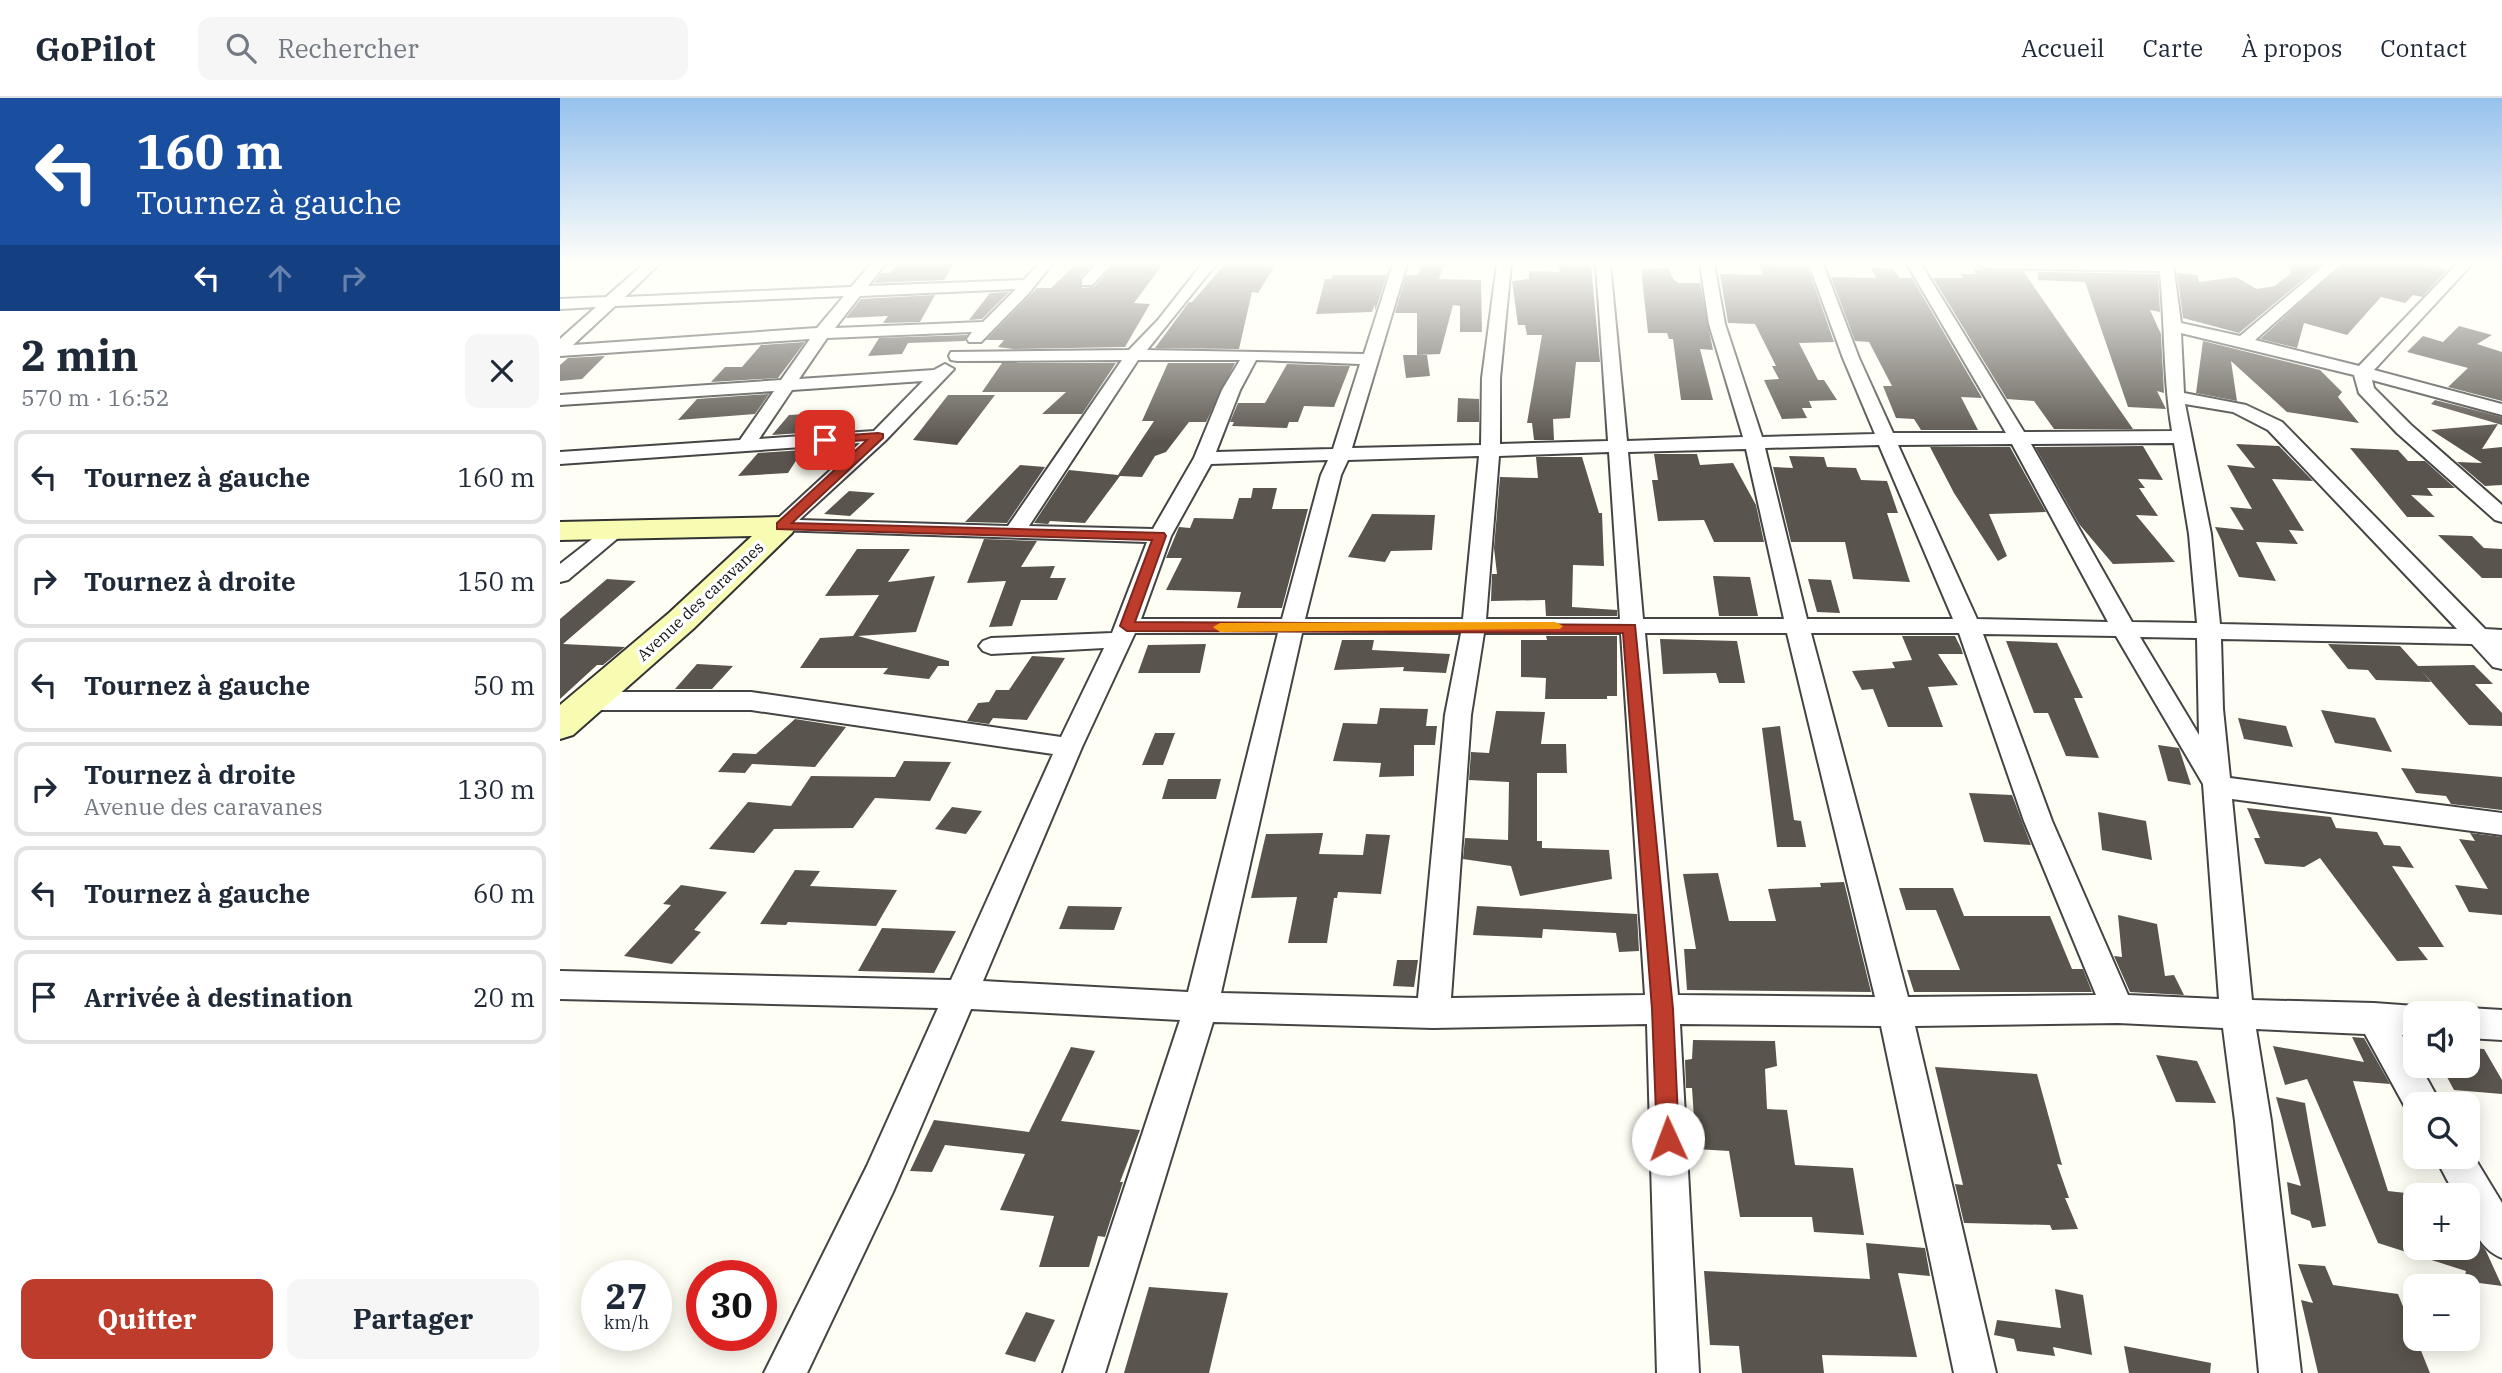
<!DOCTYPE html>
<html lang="fr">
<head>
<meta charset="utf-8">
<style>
  body { margin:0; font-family:"IBM Plex Serif",serif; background:#f6f6f7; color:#1f2937; height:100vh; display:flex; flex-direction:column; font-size:26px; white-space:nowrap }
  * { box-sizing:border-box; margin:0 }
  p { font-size:23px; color:#747a83 }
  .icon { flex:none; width:38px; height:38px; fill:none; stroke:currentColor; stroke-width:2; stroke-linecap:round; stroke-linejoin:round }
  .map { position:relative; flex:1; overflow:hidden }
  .sheet { display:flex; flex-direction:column; background:#fff; width:560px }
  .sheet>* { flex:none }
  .hud { background:#1a4fa0; color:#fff; overflow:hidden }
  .fabs { position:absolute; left:1843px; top:903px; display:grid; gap:14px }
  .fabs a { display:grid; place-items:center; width:77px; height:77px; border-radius:14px; background:#fff; box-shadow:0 4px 18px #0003; font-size:35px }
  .speed { position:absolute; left:21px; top:1162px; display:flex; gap:14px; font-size:35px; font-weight:700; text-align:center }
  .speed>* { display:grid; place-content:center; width:91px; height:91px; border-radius:50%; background:#fff; box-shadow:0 4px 18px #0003; line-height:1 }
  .speed small { font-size:18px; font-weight:400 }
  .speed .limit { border:10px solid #d22; background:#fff; color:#111 }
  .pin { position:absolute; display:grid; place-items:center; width:60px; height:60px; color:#fff; margin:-30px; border-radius:14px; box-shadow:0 4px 10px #0006 }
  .me { position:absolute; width:77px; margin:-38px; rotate:358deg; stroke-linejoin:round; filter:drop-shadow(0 0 5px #0008) }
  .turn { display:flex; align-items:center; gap:24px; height:147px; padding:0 21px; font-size:32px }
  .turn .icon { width:91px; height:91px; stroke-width:2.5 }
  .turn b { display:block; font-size:49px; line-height:60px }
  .lanes { display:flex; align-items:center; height:66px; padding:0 21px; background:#0003; justify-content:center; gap:35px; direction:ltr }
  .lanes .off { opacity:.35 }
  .round { display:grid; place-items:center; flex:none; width:74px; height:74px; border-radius:14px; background:#f6f6f7 }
  .headline { display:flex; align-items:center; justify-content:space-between; height:119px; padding:0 21px }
  h1 { font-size:42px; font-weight:700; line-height:52px }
  .button { display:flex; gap:14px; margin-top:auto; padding:14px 21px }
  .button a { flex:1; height:80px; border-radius:14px; background:#be3c2b; color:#fff; font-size:28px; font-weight:700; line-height:80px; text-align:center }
  .button a+a { background:#f6f6f7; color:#1f2937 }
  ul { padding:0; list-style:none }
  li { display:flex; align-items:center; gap:21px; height:94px; margin:0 14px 10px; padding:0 7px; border:4px solid #e0e1e3; border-radius:14px }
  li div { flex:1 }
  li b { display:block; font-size:26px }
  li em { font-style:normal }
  header { display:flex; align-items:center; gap:42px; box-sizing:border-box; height:98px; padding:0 35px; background:#fff; border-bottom:2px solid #e0e1e3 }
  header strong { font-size:33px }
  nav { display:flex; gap:38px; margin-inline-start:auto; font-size:24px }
  .search { width:490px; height:63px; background:#f6f6f7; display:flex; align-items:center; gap:18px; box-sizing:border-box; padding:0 24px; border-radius:14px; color:#747a83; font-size:26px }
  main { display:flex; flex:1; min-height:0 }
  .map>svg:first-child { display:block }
  .building { fill:#59544d }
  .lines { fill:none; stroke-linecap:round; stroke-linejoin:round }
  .street-casing { stroke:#444; stroke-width:4 }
  .secondary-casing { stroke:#333; stroke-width:4 }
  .street { fill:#fff; fill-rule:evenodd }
  .secondary { fill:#f8fcb2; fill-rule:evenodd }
  .route { fill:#be3c2b; stroke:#7c271c; stroke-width:2 }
  .slow { fill:#f59e0b }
  .labels { text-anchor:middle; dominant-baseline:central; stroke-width:7; stroke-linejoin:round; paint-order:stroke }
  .far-street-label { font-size:16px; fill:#111; stroke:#fff }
</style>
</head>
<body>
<header>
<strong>GoPilot</strong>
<div class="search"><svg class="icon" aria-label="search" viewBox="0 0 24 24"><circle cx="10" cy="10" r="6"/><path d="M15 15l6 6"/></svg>Rechercher</div>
<nav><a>Accueil</a><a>Carte</a><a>À propos</a><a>Contact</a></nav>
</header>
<main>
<section class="sheet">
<div class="hud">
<div class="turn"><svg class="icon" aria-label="left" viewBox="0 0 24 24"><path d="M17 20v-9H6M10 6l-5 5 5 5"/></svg><div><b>160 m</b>Tournez à gauche</div></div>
<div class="lanes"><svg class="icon" aria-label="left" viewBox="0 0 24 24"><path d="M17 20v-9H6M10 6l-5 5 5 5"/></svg><svg class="icon off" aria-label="ahead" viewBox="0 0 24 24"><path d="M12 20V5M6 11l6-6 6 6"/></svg><svg class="icon off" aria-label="right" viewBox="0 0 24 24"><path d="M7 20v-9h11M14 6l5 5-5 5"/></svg></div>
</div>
<div class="headline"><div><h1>2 min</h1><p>570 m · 16:52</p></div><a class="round"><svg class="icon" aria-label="close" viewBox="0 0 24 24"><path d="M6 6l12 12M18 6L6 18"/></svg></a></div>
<ul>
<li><svg class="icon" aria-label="left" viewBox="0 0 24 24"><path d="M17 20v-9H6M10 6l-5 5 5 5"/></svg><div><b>Tournez à gauche</b></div><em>160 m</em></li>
<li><svg class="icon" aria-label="right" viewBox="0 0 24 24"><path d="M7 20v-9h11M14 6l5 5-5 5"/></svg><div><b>Tournez à droite</b></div><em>150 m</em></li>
<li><svg class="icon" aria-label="left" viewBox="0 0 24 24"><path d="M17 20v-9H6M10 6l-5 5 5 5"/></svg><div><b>Tournez à gauche</b></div><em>50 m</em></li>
<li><svg class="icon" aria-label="right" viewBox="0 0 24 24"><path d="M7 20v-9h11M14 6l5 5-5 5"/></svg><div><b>Tournez à droite</b><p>Avenue des caravanes</p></div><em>130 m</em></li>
<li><svg class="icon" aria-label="left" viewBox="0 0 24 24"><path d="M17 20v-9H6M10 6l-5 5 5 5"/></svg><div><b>Tournez à gauche</b></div><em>60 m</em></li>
<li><svg class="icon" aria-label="arrive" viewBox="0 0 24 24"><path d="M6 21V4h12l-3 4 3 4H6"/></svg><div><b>Arrivée à destination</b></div><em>20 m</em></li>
</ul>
<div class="button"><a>Quitter</a><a>Partager</a></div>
</section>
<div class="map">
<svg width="1942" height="1275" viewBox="0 0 1942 1275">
  <rect width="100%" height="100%" fill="#fffef5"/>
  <!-- building -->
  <g class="building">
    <polygon points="337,166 393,166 384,182 314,185 321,175 330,175"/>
    <polygon points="516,166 534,166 520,179 522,190 534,189 555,166 603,166 574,205 590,206 565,249 453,251 438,249 444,242 426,242 477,190 491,190"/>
    <polygon points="665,166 716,166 698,195 692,194 679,251 595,250 629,204 632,204"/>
    <polygon points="862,166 884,166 879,181 921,182 922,234 900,234 900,208 893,207 880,256 857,257 857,215 835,215 846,177 858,177"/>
    <polygon points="1000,166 1031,167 1040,264 1016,264 1010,320 993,321 994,342 974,342 972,325 967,325 982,237 967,237 965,227 958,227 952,183 969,181 969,173 999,174"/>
    <polygon points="1199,166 1247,167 1274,244 1239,245 1258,282 1264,282 1277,302 1249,303 1252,310 1242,310 1247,320 1222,321 1204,282 1219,281 1212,268 1216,268 1195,226 1168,225 1160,176 1203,177"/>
    <polygon points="1731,166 1762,166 1679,235 1623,220 1617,175 1637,177 1639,184 1676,179 1697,191 1715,188 1730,176"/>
    <polygon points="1783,166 1860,166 1887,172 1862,199 1853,197 1845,205 1821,199 1787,237 1744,225 1737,250 1700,241"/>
    <polygon points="1108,170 1114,182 1119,185 1140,185 1153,252 1140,251 1153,302 1121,302 1113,241 1109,241 1107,235 1088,235 1081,171"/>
    <polygon points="1311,170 1332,170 1340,180 1352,180 1422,300 1401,299 1418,332 1361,332 1354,321 1336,320 1323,288 1332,288 1309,244 1295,243 1271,179 1316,180"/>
    <polygon points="1413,171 1463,173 1573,331 1494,331 1474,303 1447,301 1373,180 1403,180 1400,176 1416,176"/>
    <polygon points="1478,174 1598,176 1600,214 1590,212 1601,236 1604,295 1597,293 1606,311 1568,309 1525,184 1478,182"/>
    <polygon points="773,177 827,177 815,213 815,206 812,214 756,216 765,181 771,181"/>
    <polygon points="449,194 422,221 409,222 430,195"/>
    <polygon points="375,197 360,224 323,225 328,218 286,220 301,201"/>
    <polygon points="1899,228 1932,237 1917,246 1942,254 1942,303 1888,289 1908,270 1847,254 1863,238 1883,244"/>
    <polygon points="407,237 405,243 348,245 342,256 308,258 319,240"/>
    <polygon points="1643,243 1760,272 1782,294 1778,299 1799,325 1727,314 1671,263 1677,303 1636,295"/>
    <polygon points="245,244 218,280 151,284 165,269 182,269 201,247"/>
    <polygon points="843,257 867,257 870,278 846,280"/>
    <polygon points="45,258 22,281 0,283 0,267 8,260"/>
    <polygon points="442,265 556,265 522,316 482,316 506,294 422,294"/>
    <polygon points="608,265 675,265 646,324 629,324 606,354 595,358 582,379 560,378 525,425 490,423 488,426 474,425 509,372 558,377 594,323 582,323"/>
    <polygon points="727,266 790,268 774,309 744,308 738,324 729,324 727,330 672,328 674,324 670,324 678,305 705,305"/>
    <polygon points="209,296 195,316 118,322 137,301"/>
    <polygon points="388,297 435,297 397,347 353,342"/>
    <polygon points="898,300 919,301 919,324 897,324"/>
    <polygon points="1875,302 1942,319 1942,327 1871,306"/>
    <polygon points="283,314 270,333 212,337 229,317"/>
    <polygon points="1938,326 1922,351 1942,349 1942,387 1925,388 1897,364 1922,365 1871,332"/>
    <polygon points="1676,346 1719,348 1753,383 1712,381 1744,433 1729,432 1738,446 1696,444 1716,483 1679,479 1655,429 1684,432 1670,409 1692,411 1667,367 1695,370"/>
    <polygon points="1583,348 1603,382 1578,381 1585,390 1579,390 1598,418 1576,417 1615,464 1553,466 1519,426 1475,349"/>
    <polygon points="1370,349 1450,349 1486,414 1429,416 1447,458 1438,463 1394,395"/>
    <polygon points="1790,350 1838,352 1848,363 1865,363 1895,390 1867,390 1873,398 1851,397 1875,419 1847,419"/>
    <polygon points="243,352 228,375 178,378 198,355"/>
    <polygon points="1094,356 1137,356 1140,367 1173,365 1196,407 1204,444 1154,444 1144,422 1098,423 1092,382 1098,382"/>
    <polygon points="1229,358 1264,359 1267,369 1296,370 1301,382 1327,383 1338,415 1327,415 1350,484 1293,481 1285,444 1231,444 1213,369 1233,370"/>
    <polygon points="976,359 1022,359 1039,415 1042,415 1044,468 1013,467 1012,509 1057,512 1057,518 986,518 985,502 931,503 932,476 937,476 934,450 940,379 978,380"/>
    <polygon points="460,367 485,369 447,425 405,424"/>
    <polygon points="693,390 717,390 712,411 748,411 722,510 677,510 681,494 606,492 622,460 606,460 619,429 630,430 634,420 673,421 679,400 691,400"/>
    <polygon points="289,393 315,395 290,418 264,416"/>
    <polygon points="812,416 875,417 872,452 831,453 825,464 788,459"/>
    <polygon points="1878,437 1912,438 1924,450 1942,451 1942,480 1922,480"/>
    <polygon points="424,441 477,443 461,469 495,468 490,480 506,480 497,502 461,502 452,528 429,529 446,483 407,485"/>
    <polygon points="297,451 350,451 328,484 375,478 356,534 298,538 389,563 389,568 378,568 369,581 323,576 328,570 240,570 260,540 293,538 319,497 265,498"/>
    <polygon points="1153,478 1190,479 1198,518 1159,518"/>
    <polygon points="47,481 76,483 3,546 65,549 43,567 37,567 0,601 0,521"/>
    <polygon points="1248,481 1271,482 1280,515 1257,514"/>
    <polygon points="986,538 1057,538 1057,598 1047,598 1047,601 985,601 986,580 961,579 961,542 987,542"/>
    <polygon points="1342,538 1395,538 1401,550 1403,556 1378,556 1398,587 1368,589 1383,629 1328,629 1313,591 1302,592 1292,573 1335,570 1332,564 1352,562"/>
    <polygon points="1100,541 1177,543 1185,585 1159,585 1156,575 1103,576"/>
    <polygon points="782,542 814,542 812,552 890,556 886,575 843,573 844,569 774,572"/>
    <polygon points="1446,543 1497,545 1523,600 1514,600 1539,660 1506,658 1488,615 1474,615"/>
    <polygon points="646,546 640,575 578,575 588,547"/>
    <polygon points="1768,546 1840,548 1858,568 1914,567 1933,586 1915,586 1942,615 1942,628 1909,627 1861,572 1871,584 1816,582 1808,572 1788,571"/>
    <polygon points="472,558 505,560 467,622 433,620 429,626 407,623 418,605 429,604 436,592 449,592"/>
    <polygon points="137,566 173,568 152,591 115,591"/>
    <polygon points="820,610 868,611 866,628 877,628 875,647 854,647 854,678 819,679 821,665 773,663 783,625 817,626"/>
    <polygon points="1761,612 1815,620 1832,654 1775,645"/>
    <polygon points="936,613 985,614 981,646 1006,646 1007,675 977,675 977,743 982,743 982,750 1049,752 1052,781 960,798 951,768 903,761 905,740 948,742 949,684 909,682 911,654 929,655"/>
    <polygon points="1678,620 1726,628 1733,649 1684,641"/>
    <polygon points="235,621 286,629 255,669 192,666 185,675 158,674 173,655 196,656"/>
    <polygon points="1220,628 1234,722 1241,723 1246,749 1217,749 1202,630"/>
    <polygon points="595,635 615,635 603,667 582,667"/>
    <polygon points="1598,647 1619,650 1631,687 1608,683"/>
    <polygon points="344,663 391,664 370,703 315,700 293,730 214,731 194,755 149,751 188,704 231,708 251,678 335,679"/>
    <polygon points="1841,670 1942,679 1942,712 1891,706 1886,698 1856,695"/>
    <polygon points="608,681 661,681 656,701 602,701"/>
    <polygon points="1409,695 1452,697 1471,747 1424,744"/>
    <polygon points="392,709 422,713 406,736 375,731"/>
    <polygon points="1687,710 1771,719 1776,730 1817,734 1824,747 1840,748 1854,770 1832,768 1884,849 1858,849 1868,862 1837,863 1760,760 1744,769 1705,766 1694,740 1700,740"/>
    <polygon points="1538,714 1586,723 1592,762 1542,752"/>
    <polygon points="763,735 759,756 803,757 806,736 830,737 821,796 778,794 777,800 774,800 767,845 728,845 737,799 691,800 706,736"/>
    <polygon points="1910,735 1942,739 1942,817 1909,814 1895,787 1928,791 1899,741 1915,743"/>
    <polygon points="235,772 260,773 250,788 337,792 316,828 228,824 226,827 200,826"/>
    <polygon points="1158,775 1169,823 1216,823 1208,791 1261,789 1260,785 1284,784 1311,894 1127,892 1124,851 1136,851 1123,776"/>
    <polygon points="121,787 167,794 134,832 141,834 112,866 64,858 111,807 103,806"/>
    <polygon points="1339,790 1393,790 1404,818 1490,818 1512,871 1523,871 1532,894 1354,894 1347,872 1400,872 1376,812 1346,812"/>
    <polygon points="508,808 562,809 554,832 499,831"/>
    <polygon points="917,808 1077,816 1079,853 1059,854 1056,835 983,831 982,840 913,837"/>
    <polygon points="1558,817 1597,826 1605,878 1614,877 1624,897 1570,894 1554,858 1562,859"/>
    <polygon points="322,830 396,833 374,875 298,873"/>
    <polygon points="837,862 858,862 854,889 833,888"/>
    <polygon points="1792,939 1804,940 1830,986 1793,983 1828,1093 1855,1096 1855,1150 1908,1150 1908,1118 1913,1136 1926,1153 1942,1188 1904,1183 1906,1173 1818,1145 1747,981 1725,987 1713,948 1804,964"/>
    <polygon points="1133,942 1215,943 1217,968 1205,971 1207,1011 1227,1012 1235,1067 1293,1070 1304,1137 1254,1134 1252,1119 1180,1119 1169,1053 1136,1051 1132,990 1126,990 1125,962 1132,961"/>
    <polygon points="511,949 535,953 501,1023 580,1032 560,1084 563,1084 545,1139 538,1138 529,1169 479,1169 494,1118 440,1112 465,1056 385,1047 372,1074 350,1073 374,1022 469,1034"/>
    <polygon points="1908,950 1924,951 1942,982 1942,996 1894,992 1881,968 1908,968"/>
    <polygon points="1596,957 1637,963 1656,1005 1616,1004"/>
    <polygon points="1375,969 1477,976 1502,1067 1497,1066 1509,1100 1505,1100 1518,1131 1492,1132 1490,1127 1404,1125 1395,1086 1403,1087"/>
    <polygon points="1716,999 1745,1005 1766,1128 1752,1130 1750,1123 1731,1116 1727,1084 1741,1088"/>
    <polygon points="1306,1145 1365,1150 1370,1178 1338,1175 1357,1259 1262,1257 1264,1275 1182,1275 1179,1248 1150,1247 1144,1173 1310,1181"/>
    <polygon points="1738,1166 1765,1168 1773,1187 1838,1196 1870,1275 1758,1275 1741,1202 1753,1205"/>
    <polygon points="589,1189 668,1195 649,1275 564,1275"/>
    <polygon points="1495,1191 1523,1197 1532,1257 1493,1249 1495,1258 1457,1253 1454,1241 1434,1237 1437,1222 1501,1230"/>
    <polygon points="466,1214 495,1222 475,1264 445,1256"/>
    <polygon points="1564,1248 1651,1265 1650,1275 1569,1275"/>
  </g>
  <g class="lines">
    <!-- street casing -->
    <g class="street-casing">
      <g id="street">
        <path d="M84,166h15l-34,33 226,-10 20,-23h14l-17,22 156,-6 14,-16h14l-23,29 -48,49h-12l-2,-3 5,-7 -145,6 -28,41 135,-9 11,-6 9,5 -68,71 -87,80 209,6 114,-166 -165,1 -6,-1 -2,-4 2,-4 178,-2 29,-30 44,-56h14l-69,86 217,4 29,-90h14l-55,184 129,-3 1,-67 15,-114h14l-11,114v66l108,-3 -12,-177h14l17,177 116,-4 -34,-113 -9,-60h14l11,60 37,113 113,-3 -32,-76 -34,-94h14l36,94 34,75h113l-99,-169h14l103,168 148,-1c-9,-52 -7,-106 -12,-160l-174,-3 -7,-4h194l8,59 59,13 86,-72h15l-86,76 104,26 98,-102h15l-98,106 128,34v11l-130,-35 2,8 37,37 91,80v17l-7,-2 -98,-87 -38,-40 -5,-18 -173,-42 3,60 62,12 36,17 203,207 17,1v39l-9,-2 -21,-23 -251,-5 2,70 7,69 272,35v22l-270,-36 20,201 122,3 41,3 12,5 1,2h-13v23l-13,-1 13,22v9h5l21,38h-26v14l-5,-2 -45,-82 -109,-5 15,92 30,252h-42l-24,-252 -12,-93 -105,-5 -203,3 81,347h-42l-73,-347 -201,-2 19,349h-42l-10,-349 -214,4 -220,-6 -108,351h-42l117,-353 -209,-11 -78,183 -86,181h-43l103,-207 71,-158 -378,-9v-28l391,9 102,-226 -302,-44h-163l-9,-3 -4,-6 4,-6 9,-3h163l310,45 43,-89 -113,6 -8,-3 -4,-5 4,-5 8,-3 121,-5 35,-91 -373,-12 -4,-4 4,-4 86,-79 -300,21v-12l180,-12 34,-49 -214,14v-10l221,-15 29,-41 -250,17v-17l36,-32 -36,2v-10l46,-2zM456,191l-33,33 -148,6 25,-32zM284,198l-27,32 -244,17 42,-39zM578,262h102l-18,30 -28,68 -41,71 -124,-3zM696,262l104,4 -27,85 -117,3 24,-62zM363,283l-49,50 -115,8 33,-49zM1625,306l48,8 35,18 189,199 -237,-5 -9,-90zM1614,345l15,91 8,89 -65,-1 -101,-178zM1452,346l96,178 -131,-3 -79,-174zM1319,347l74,174h-146l-42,-171zM1186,351l38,170h-141l-15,-167zM1049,354l11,167h-134l13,-163zM919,358l-16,163h-158l36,-144 7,-15zM768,362l-7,15 -39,144h-141l30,-83 40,-72zM575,535h143l-90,359 -205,-11 99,-234zM742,535h159l-16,82 -27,283 -197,-5zM924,535h137l24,362 -194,3 20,-283zM1085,535h142l88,364 -197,-2zM1251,535h148l65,188 72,174 -188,2zM1423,536l133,2 87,148 16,215 -91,-4 -76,-174zM1580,539l57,1 2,97z"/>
        <polygon points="537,166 552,166 532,187 522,187 522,181"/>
        <polygon points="57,425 68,431 64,435 8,482 0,484 0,466 50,427"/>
        <polygon points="1908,910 1942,912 1942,942 1908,940 1908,915 1896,915"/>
        <path d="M1908,1049l34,56v55c-25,-10 -34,-37 -34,-63h-13l-20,-38h33z"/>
      </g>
    </g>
    <!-- secondary casing -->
    <g class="secondary-casing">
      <polygon id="secondary" points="221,419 232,421 236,428 232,435 133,531 13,637 0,641 0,607 109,515 192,438 0,442 0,424"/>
    </g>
    <!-- street -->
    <use href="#street" class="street"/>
    <!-- secondary -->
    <use href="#secondary" class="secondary"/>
  </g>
  <!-- sky -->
  <linearGradient id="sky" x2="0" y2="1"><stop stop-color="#96c1ed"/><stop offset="0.48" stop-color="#fffffa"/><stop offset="1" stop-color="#fffffa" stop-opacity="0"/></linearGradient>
  <rect width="1942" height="344" fill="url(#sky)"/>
  <!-- route -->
  <polygon class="route" points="318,335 323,336 323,340 232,425 604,435 606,438 575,524 1075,527 1113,911 1119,1041 1116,1049 1108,1052 1100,1049 1097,1041 1092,911 1063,535 567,533 560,528 592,442 217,431 217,425 307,342 265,345 259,342 261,339"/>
  <!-- slow -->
  <polygon class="slow" points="995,524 1003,528 1000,531 660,534 653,529 660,525"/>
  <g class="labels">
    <!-- far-street labels -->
    <g class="far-street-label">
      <text transform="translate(140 503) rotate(-43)">Avenue des caravanes</text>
    </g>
  </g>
</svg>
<div class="fabs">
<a><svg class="icon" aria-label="sound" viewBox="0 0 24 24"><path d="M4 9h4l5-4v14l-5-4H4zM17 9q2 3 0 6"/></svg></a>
<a><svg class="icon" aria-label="search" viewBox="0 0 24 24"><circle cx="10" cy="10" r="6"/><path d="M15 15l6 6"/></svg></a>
<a>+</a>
<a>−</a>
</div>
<div class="speed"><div>27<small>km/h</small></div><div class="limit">30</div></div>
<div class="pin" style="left:265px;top:342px;background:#d93025"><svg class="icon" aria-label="arrive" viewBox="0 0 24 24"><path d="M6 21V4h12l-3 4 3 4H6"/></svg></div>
<svg class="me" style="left:1108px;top:1041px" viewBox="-20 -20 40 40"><circle r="19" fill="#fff"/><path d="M0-13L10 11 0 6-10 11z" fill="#be3c2b"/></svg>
</div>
</main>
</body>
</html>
